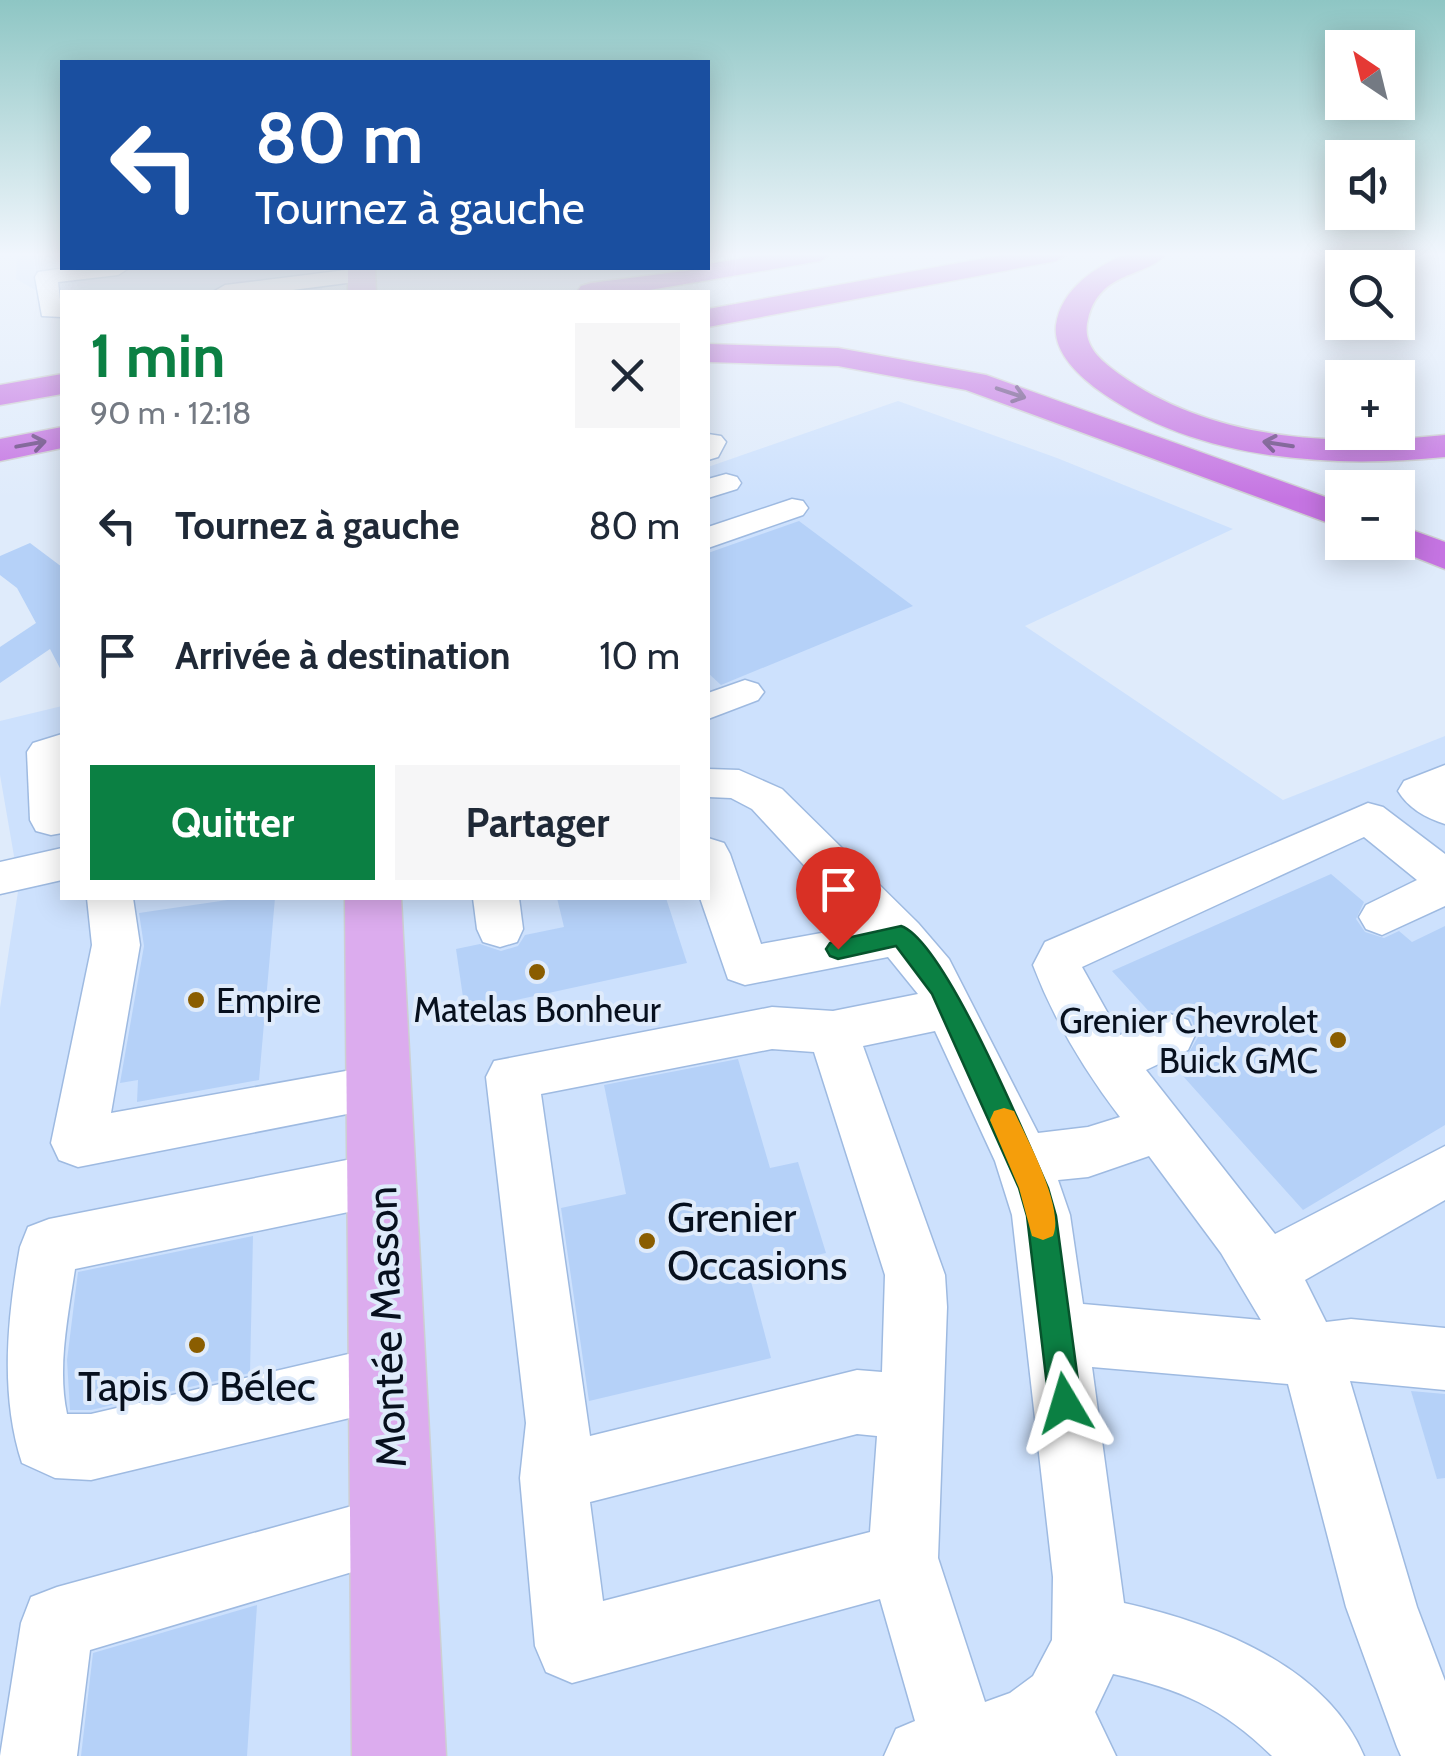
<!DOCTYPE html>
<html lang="fr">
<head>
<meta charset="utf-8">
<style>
  body { margin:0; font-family:Cabin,sans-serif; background:#f6f6f7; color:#1f2937; height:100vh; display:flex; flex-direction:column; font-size:38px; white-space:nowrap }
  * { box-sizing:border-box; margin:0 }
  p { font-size:32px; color:#747a83 }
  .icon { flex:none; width:55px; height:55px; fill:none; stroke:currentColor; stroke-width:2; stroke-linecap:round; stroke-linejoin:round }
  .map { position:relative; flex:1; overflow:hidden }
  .details { position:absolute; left:60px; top:290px; width:650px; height:610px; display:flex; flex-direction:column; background:#fff; border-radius:0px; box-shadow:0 5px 25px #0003 }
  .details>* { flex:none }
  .hud { position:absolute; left:60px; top:60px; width:650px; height:210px; border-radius:0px; box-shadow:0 5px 25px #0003; background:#1a4fa0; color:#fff; overflow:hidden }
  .needle { width:65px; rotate:325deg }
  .controls { position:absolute; left:1325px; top:30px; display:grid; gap:20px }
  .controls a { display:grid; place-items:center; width:90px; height:90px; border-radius:0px; background:#fff; box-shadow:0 5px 25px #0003; font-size:50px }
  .pin { position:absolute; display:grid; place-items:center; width:85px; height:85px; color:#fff; margin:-102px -42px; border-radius:50% 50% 50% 0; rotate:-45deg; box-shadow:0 0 10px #0007 }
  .pin .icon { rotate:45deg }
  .me { position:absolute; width:110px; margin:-55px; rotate:353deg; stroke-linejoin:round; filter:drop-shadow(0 0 8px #0008) }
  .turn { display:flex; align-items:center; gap:35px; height:210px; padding:0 30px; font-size:45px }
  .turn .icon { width:130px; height:130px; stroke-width:2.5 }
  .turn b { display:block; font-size:70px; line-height:85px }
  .round { display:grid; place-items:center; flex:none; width:105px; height:105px; border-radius:0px; background:#f6f6f7 }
  .summary { display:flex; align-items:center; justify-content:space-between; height:170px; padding:0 30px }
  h1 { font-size:60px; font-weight:700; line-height:75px; color:#0b8043 }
  .button { display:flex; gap:20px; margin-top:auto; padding:20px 30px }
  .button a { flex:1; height:115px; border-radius:0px; background:#0b8043; color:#fff; font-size:40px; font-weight:700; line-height:115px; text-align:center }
  .button a+a { background:#f6f6f7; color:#1f2937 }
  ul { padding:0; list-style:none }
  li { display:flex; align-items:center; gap:30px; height:130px; padding:0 30px }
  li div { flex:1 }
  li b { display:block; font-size:38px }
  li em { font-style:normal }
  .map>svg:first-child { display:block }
  .built { fill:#cde1fd }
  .building { fill:#b5d1f8 }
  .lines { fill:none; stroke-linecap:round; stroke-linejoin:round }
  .minor-casing { stroke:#9ebae1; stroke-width:3 }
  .major-casing { stroke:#cdcfd2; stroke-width:3 }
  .highway-casing { stroke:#cdcfd2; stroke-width:3 }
  .minor { fill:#fff; fill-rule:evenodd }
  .major { fill:#dcacee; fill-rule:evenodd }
  .highway { fill:#c574e2; fill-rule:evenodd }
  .oneway { stroke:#664280 }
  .route { fill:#0b8043; stroke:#07532c; stroke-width:2.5 }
  .slow { fill:#f59e0b }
  .poi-dot { fill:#8a5d00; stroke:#dfebfb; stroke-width:4 }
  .labels { text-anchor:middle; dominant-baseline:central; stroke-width:8; stroke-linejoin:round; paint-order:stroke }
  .poi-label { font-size:35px; fill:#07101e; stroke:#dfebfb; text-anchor:start }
  .near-poi-label { font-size:42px; fill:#07101e; stroke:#dfebfb; text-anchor:start }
  .near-street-label { font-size:42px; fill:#07101e; stroke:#dfebfb }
</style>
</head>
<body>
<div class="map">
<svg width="1445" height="1756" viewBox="0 0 1445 1756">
  <rect width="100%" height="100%" fill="#dfebfb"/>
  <!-- built -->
  <g class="built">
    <polygon points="17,253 62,253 62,268 324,268 322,291 62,292 62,305 16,279"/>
    <polygon points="898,401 1057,458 1233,529 1025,626 1283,800 1445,736 1445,1756 0,1756 0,1008 19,885 0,775 0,721 62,706 62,898 708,898 708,467"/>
  </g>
  <!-- building -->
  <g class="building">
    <polygon points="799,521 913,606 721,685 708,673 708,553"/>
    <polygon points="30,543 62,567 62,672 50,649 0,683 0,647 36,623 17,588 0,575 0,556"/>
    <polygon points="1331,874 1364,902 1356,919 1365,932 1384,938 1399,931 1412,942 1445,926 1445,1125 1303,1210 1174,1066 1191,1058 1188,1054 1198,1037 1191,1018 1171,1010 1154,1017 1112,971"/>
    <polygon points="241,898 275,898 259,1080 137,1102 138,1080 120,1083 144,946 139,913"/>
    <polygon points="557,898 666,898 687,963 465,1011 456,949 480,944 501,951 518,946 525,935 564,927"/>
    <polygon points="738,1059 770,1168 798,1162 826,1253 748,1270 771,1358 589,1401 561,1208 626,1194 604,1085"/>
    <polygon points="253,1236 250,1373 91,1410 70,1410 67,1360 78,1272"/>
    <polygon points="1411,1391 1445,1394 1445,1478 1437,1479"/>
    <polygon points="257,1605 247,1756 81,1756 93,1653"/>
  </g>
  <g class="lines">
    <!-- minor casing -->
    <g class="minor-casing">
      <g id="minor">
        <polygon points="67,268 129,268 118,275 58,282 62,317 42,316 35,277 38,272"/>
        <polygon points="362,268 370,270 373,275 370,280 277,292 213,292 225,285"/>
        <polygon points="708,434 721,436 726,442 718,457 708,460"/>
        <polygon points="726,474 737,477 741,483 737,489 708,498 708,479"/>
        <polygon points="792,499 803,501 808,508 803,515 708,548 708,527"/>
        <polygon points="745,680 758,684 764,692 758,700 708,719 708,693"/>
        <polygon points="62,734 62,833 51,835 36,831 30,820 27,752 33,743"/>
        <path d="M1445,765v59c-19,-6 -37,-16 -47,-33l6,-10z"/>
        <path d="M708,769l31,1 43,19 136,134 31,36 89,174 50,-6 32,-10c-36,-47 -66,-97 -87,-152l12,-23 323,-139 15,4 62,47v52l-63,29 -16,-6 -7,-12 7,-12 51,-25 -53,-43 -282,130 38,68 50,-21 18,6 7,15 -7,15 -42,20 129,164 170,-88v54l-140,80 21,42 25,-3 94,9v62l-95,-9 67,226 28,74v75h-44l-4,-9 -51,-140 -58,-223 -196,-17 32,236c89,20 202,62 240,153h-92c-50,-49 -92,-67 -159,-82l-18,38 21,44h-232l12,-27 19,-8 -35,-122 -308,84 -26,-11 -11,-26 -15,-168 6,-55 -40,-346 8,-16 278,-54 61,4 85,-17 -30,-37 -143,28 -17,-6 -28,-81h8v-60l16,5 6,11 31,90 99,-18 -108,-117 -21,-11 -23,-1zM935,1031l60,130 17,54 41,362 -1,63 -19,36 -23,17 -25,9 -47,-144 9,-251 -2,-32 -82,-229zM772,1049l42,3 71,223 -3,97 -25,-2 -267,66 -49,-342zM1149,1156l72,97 40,67 -178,-16 -13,-89 -12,-35 30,-3zM857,1434l20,2 -7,96 -267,69 -13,-99z"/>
        <polygon points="62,848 62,880 0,894 0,862"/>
        <polygon points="87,898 133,898 140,945 111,1113 379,1065 398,1072 405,1088 398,1104 78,1167 59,1160 51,1143 92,945"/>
        <polygon points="473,898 519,898 523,929 517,942 500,947 483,942 477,929"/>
        <path d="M382,1153l20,8 8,18 -8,18 -20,8 -307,64c-7,47 -18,99 -8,145h24l296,-69 22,10 10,22 -10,22 -22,10 -296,71 -36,-2 -33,-15c-22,-67 -15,-144 -2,-216l8,-20 21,-8z"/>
        <polygon points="392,1495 416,1505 426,1529 416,1553 90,1650 77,1756 0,1756 21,1623 31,1597 57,1587"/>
      </g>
    </g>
    <!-- major casing -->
    <g class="major-casing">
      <g id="major">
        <polygon points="348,268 375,268 376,292 348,292"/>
        <polygon points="345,898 401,898 446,1756 352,1756"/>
      </g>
    </g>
    <!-- highway casing -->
    <g class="highway-casing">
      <g id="highway">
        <polygon points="773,253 833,253 820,261 638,292 577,292 581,286 591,283 708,268 708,264"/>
        <polygon points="1013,253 1069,253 1056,261 708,327 708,309"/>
        <path d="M1129,253h38c-19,25 -67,16 -79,66 -7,26 13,42 31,55 93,67 216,73 326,61v22c-117,12 -254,3 -351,-70 -18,-14 -41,-36 -38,-62 5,-37 42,-60 73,-72z"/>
        <polygon points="708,344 838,348 986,375 1342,503 1342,528 966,390 838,366 708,362"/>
        <polygon points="62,374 62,394 0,405 0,385"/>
        <polygon points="62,427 62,448 0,461 0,439"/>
        <polygon points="1398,525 1445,542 1445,569 1384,545 1382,542 1398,542"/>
      </g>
    </g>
    <!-- minor -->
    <use href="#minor" class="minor"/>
    <!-- major -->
    <use href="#major" class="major"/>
    <!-- highway -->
    <use href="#highway" class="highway"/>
  </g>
  <!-- one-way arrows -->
  <defs><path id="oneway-shaft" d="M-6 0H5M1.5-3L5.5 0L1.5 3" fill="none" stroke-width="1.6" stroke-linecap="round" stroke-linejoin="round" transform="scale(2.5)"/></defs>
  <g class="oneway">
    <use href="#oneway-shaft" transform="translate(1011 393) rotate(18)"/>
    <use href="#oneway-shaft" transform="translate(31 444) rotate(-10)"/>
    <use href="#oneway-shaft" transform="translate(1278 444) rotate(-171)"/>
  </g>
  <!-- sky -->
  <linearGradient id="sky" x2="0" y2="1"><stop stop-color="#8ec6c4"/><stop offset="0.51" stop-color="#f1f6fd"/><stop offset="1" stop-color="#f1f6fd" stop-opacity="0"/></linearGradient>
  <rect width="1445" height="499" fill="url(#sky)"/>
  <!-- route -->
  <path class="route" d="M901,926c44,15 125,213 147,262l8,28 25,187 -5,11 -11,5 -11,-5 -5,-11 -22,-187 -8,-28 -87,-194 -36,-48 -58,13 -8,-3 -4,-7 4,-6 8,-3z"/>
  <!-- slow -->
  <path class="slow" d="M1004,1108l10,3c13,28 51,97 39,125l-10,4 -11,-4 -13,-48 -29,-68 4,-9z"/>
  <!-- markers -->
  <g class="poi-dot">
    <circle cx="537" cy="972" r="10"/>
    <circle cx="196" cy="1000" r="10"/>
    <circle cx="1338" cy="1040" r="10"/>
    <circle cx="647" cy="1241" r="10"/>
    <circle cx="197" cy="1345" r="10"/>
  </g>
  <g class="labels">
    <!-- poi labels -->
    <g class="poi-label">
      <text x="216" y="1000">Empire</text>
      <text x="537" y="1009" text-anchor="middle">Matelas Bonheur</text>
      <text x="1318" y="1020" text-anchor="end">Grenier Chevrolet<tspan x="1318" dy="40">Buick GMC</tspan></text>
    </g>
    <!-- near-poi labels -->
    <g class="near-poi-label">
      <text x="667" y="1217">Grenier<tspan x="667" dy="48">Occasions</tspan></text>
      <text x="197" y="1386" text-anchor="middle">Tapis O Bélec</text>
    </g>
    <!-- near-street labels -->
    <g class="near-street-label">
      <text transform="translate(386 1327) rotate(-92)">Montée Masson</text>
    </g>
  </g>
</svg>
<div class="controls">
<a><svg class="needle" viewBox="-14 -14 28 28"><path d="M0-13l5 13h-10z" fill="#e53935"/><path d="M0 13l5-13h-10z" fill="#747a83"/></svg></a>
<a><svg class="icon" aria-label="sound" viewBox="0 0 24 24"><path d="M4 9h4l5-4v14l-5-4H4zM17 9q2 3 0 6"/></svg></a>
<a><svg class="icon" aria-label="search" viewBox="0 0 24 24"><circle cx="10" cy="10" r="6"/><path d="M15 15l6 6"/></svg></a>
<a>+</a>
<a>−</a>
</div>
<div class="pin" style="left:838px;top:949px;background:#d93025"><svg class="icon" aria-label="arrive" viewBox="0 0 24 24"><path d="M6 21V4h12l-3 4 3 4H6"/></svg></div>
<svg class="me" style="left:1065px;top:1403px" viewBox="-20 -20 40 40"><path d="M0-17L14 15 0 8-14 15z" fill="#0b8043" stroke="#fff" stroke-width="4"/></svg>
<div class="hud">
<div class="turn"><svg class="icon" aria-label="left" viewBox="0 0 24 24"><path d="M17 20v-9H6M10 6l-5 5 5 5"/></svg><div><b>80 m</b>Tournez à gauche</div></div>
</div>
<section class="details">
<div class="summary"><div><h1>1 min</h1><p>90 m · 12:18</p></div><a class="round"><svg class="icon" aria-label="close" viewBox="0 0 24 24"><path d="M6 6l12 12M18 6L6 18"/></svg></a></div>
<ul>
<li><svg class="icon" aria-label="left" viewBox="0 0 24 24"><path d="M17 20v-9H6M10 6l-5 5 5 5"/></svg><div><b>Tournez à gauche</b></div><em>80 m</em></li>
<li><svg class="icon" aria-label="arrive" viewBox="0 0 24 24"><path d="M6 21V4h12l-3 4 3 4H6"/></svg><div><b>Arrivée à destination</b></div><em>10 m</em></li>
</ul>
<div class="button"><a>Quitter</a><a>Partager</a></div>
</section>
</div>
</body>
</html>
